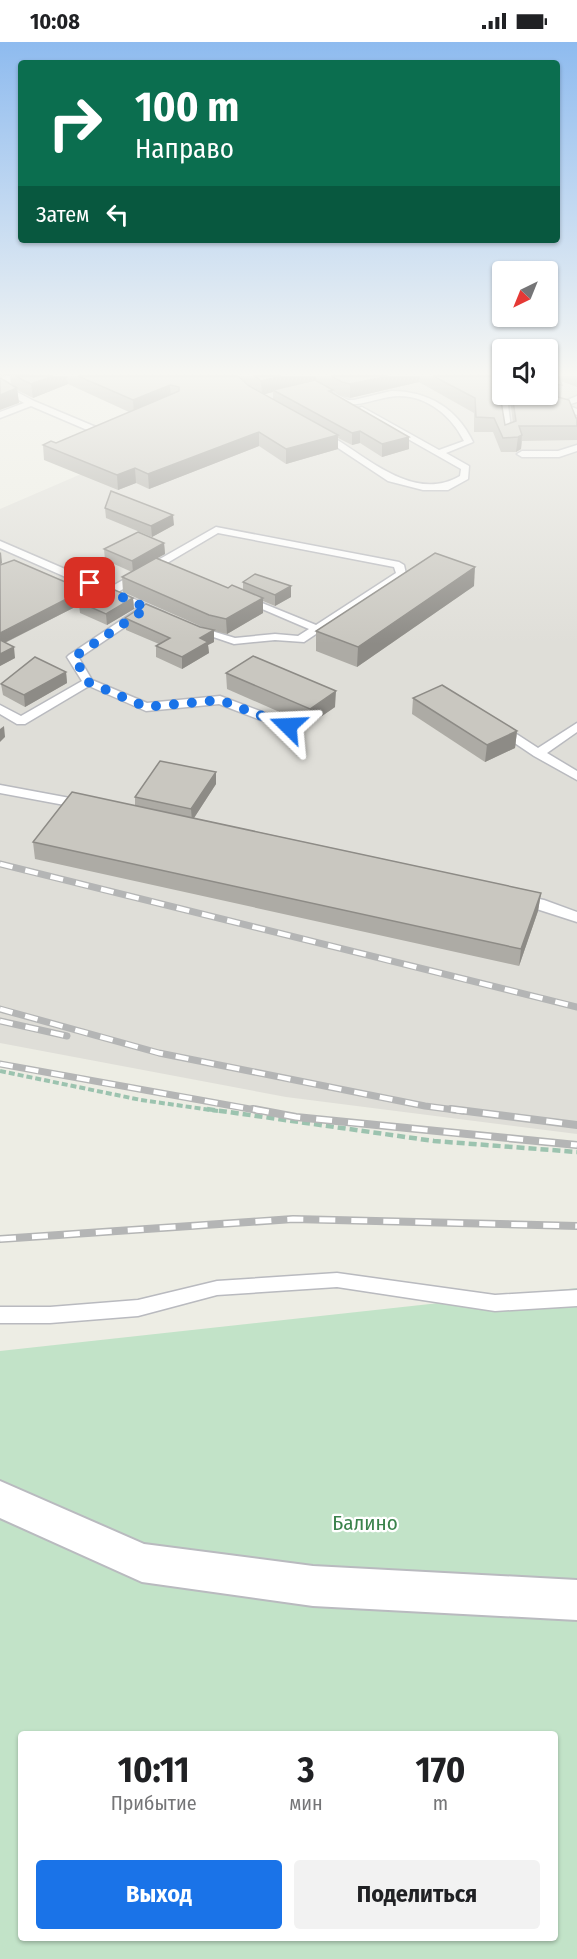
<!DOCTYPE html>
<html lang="ru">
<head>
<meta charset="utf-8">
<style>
  body { margin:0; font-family:"Fira Sans Condensed",sans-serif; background:#f2f2f2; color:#202124; height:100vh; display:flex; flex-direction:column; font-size:22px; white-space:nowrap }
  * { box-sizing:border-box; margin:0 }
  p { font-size:20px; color:#757577 }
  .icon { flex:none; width:33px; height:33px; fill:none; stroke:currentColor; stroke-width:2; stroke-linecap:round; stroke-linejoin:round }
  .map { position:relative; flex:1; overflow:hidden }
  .details { position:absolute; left:18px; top:1689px; width:540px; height:210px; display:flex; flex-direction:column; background:#fff; border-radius:6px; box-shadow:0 2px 4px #0004 }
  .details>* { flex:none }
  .hud { position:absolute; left:18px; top:18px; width:542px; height:183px; border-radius:6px; box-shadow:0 2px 4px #0004; background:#0b6e4f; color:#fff; overflow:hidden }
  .needle { width:39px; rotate:223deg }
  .fabs { position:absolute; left:492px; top:219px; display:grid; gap:12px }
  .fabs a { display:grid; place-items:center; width:66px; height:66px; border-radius:6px; background:#fff; box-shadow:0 2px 4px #0004; font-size:30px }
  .pin { position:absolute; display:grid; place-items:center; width:51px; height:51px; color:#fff; margin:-26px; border-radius:12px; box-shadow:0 3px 9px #0006 }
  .me { position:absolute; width:66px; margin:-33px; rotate:291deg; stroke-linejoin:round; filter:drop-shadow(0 0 4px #0008) }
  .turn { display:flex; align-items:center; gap:21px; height:126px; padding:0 18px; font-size:27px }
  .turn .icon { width:78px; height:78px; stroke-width:2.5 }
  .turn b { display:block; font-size:42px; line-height:51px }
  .then { display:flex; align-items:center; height:57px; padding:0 18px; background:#0003; gap:12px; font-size:22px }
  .eta { display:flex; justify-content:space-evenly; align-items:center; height:102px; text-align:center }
  .eta b { font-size:36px; font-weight:700; line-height:42px }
  .action { display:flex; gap:12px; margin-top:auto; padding:12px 18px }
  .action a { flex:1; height:69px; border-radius:6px; background:#1a73e8; color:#fff; font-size:24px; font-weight:700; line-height:69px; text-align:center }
  .action a+a { background:#f2f2f2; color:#202124 }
  .status { display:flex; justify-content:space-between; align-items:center; height:42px; padding:0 30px; background:#fff; direction:ltr }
  .status svg { height:16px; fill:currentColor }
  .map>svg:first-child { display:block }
  .industrial { fill:#dfded8 }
  .green { fill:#c2e3c8; fill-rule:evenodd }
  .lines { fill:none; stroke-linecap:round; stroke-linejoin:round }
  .service-casing { stroke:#b9babf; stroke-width:3 }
  .minor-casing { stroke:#b9babf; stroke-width:4 }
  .path-far1 { stroke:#9cc3af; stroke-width:4; stroke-dasharray:6 3; stroke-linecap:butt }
  .path { stroke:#9cc3af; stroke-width:4.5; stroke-dasharray:8 4; stroke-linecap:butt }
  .service { fill:#fff; fill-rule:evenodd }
  .minor { fill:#fff; fill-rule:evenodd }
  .rail-far1-casing { stroke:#b4b5b5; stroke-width:7 }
  .rail-casing { stroke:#b4b5b5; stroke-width:8 }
  .rail-far1 { stroke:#fff; stroke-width:4.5; stroke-dasharray:13; stroke-linecap:butt }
  .rail { stroke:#fff; stroke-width:5; stroke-dasharray:16; stroke-linecap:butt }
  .wall { fill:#adaba5; fill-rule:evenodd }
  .shaded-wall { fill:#8d8b86 }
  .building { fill:#c9c7c0; stroke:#8d8b86; stroke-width:1.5 }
  .route { stroke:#1a73e8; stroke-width:10; stroke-dasharray:0 18 }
  .labels { text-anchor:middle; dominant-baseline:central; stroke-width:4.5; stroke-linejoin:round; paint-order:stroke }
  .near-park-label { font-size:21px; fill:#3b834c; stroke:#fff }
</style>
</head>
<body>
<div class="status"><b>10:08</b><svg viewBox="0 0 49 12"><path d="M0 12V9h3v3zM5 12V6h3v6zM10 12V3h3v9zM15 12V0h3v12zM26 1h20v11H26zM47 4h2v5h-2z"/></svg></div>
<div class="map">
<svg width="577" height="1917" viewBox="0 0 577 1917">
  <rect width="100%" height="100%" fill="#edede4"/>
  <!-- industrial -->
  <polygon class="industrial" points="158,334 502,334 502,352 548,352 548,334 577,334 577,1092 286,1055 0,1001 0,467 218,373"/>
  <!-- green -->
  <path class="green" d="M577,1246v671h-577v-608zM21,1692h534v204h-534z"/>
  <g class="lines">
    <!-- service casing -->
    <g class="service-casing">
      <g id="service">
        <polygon points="0,341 34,359 103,388 109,386 113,389 99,393 31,364 0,376 0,370 24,361 0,347"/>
        <path d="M391,349c38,0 66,18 82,51l-27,11 23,13 -1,13 -20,11h-25l-35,-9 -71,-47 7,-2c41,22 88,72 136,44l1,-7 -106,-60 7,-2 77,43 25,-9c-14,-28 -43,-50 -75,-44 -23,4 -40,15 -61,-2l4,-3 16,8h6z"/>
        <polygon points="524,354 535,358 508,363 512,394 505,396 500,362"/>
        <polygon points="577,354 577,360 567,363 577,367 577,373 555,363"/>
        <polygon points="577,403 577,409 559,415 522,415 517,412 522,409 558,409"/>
        <polygon points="216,485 399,520 404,523 406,532 304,600 275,598 234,602 190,587 195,584 235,596 275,592 298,594 309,587 241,558 246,555 250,556 316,583 396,531 394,525 218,491 118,550 166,571 166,575 158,575 147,570 79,616 92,638 147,661 220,654 292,681 292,687 284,687 219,662 146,669 89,644 25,682 17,682 0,672 0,663 21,674 82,639 67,615 69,613 138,567 0,506 0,499 109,546"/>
        <polygon points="577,681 577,690 547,711 577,729 577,738 534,714 494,687 500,683 504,684 538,706"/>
        <polygon points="0,743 86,759 92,763 86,767 0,751"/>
        <polygon points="520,853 544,858 577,870 577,880 515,860 513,857 515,854"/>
        <polygon points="337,1231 495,1253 577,1248 577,1264 495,1269 337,1245 217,1253 138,1274 50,1281 0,1281 0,1265 50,1265 138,1258 217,1239"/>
      </g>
    </g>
    <!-- minor casing -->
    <g class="minor-casing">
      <g id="minor">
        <polygon points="6,334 27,334 25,337 0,346 0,336"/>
        <polygon points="0,1439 144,1502 313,1524 577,1538 577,1578 313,1564 142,1540 0,1476"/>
      </g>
    </g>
    <!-- path-far1 -->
    <polyline class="path-far1" points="0,1029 141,1058 218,1069"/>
    <!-- path -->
    <polyline class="path" points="207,1067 434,1099 577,1110"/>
    <!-- service -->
    <use href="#service" class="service"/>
    <!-- minor -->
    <use href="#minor" class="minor"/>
    <!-- rail-far1 casing -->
    <g class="rail-far1-casing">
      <g id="rail-far1">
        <polyline points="0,822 577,965"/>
        <polyline points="0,967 159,1011 425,1064 463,1069"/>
        <polyline points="0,979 67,994"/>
        <polyline points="0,1022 261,1069"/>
      </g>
    </g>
    <!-- rail casing -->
    <g class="rail-casing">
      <g id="rail">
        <polyline points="253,1067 296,1075 577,1103"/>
        <polyline points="451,1067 577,1083"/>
        <polyline points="0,1197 293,1177 577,1184"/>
      </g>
    </g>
    <!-- rail-far1 -->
    <use href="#rail-far1" class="rail-far1"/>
    <!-- rail -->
    <use href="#rail" class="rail"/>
  </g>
  <!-- wall -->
  <g class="wall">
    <path d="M10,334h228l15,11 -15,-11h264v18h46v-18h29v11l-16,-6 1,4 -1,13 15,20h1v22l-55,1 -1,8 -5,3h-15l-8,-20h-19v-19l-55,-31 -69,16 -9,-2 -8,-5v2l76,56 -27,8 -22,-14 -8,2 -14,-7v11l-52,15 -27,-18 -110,43 -13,-6 -18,7 -74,-30 -1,-15 13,-2 73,-31 -61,-28 -35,14 -16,-8 2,13 -8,-18zM273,350v7l-9,-5zM511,356v9l2,16 -8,2 -4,-23z"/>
    <polygon points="105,466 174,483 152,495 106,476"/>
    <polygon points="164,501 165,512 156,516 228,546 243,548 243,540 291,544 291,555 275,564 263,559 263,571 227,592 214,589 214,600 208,603 209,611 182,627 156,615 156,604 159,602 126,588 125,576 200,585 207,587 123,550 122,535 132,530 105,518 104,507"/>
    <polygon points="0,523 84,548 85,557 133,556 134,567 107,583 80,571 79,563 5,601 15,616 0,624"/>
    <polygon points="474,544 357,625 316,609 316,589"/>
    <polygon points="66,630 67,641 25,665 3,653 1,642"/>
    <polygon points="226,631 335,665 309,683 227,647"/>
    <polygon points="413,656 517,689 515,706 485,720 412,672"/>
    <polygon points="216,742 194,776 541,851 538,869 519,924 35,817 33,800 135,763 135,755"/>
  </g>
  <!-- shaded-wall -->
  <g class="shaded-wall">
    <polygon points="53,334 67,334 68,342 33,356 31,342"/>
    <polygon points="281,334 316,334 315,339 273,348 273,350 262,353 261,339"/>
    <polygon points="388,334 420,334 419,340 350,356 350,342"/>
    <polygon points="170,343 171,357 134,372 133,358"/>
    <polygon points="17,346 19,361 0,368 0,353"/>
    <polygon points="502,346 502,352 512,352 511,356 498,361 499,347"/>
    <polygon points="360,389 360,401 352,403 352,391"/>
    <polygon points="259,390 259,404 149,447 148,432"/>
    <polygon points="338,393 338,407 286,422 286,407"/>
    <polygon points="522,393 521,407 516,410 518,395"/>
    <polygon points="409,395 409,407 382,415 382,402"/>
    <polygon points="135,426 136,441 118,448 117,433"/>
    <polygon points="173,473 174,483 152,495 151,484"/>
    <polygon points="164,501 165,512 133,530 132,519"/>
    <polygon points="1,510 2,521 0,523 0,511"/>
    <polygon points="475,525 474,544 357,625 358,605"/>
    <polygon points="291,544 291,555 275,564 275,553"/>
    <polygon points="84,548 85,559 79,560 79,563 0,603 0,591"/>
    <polygon points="133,556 134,567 107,583 106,572"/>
    <polygon points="263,556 263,571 227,592 226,577"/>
    <polygon points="214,588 214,600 208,603 209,611 182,627 182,615 200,596"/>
    <polygon points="14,605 15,616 0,624 0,612"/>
    <polygon points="66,630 67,641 25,665 24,653"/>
    <polygon points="336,649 335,665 309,683 310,667"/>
    <polygon points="4,684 5,695 0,700 0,687"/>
    <polygon points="517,689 515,706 485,720 487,703"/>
    <polygon points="216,730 216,742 192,779 191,767"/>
    <polygon points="541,851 538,869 519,924 521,907"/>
  </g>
  <!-- building -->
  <g class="building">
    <polygon points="15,334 53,334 31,342"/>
    <polygon points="78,334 238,334 249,344 338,393 286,407 259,390 148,432 135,426 117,433 43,403 51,399 56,401 179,349 179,345 170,343 133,358"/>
    <polygon points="255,334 281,334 261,339"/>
    <polygon points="331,334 388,334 350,342 342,340"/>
    <polygon points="433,334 502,334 502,346 499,347 505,383 516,379 512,352 547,352 569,358 576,376 577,376 577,384 519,384 522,393 518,395 503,396 494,376 476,375 475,356"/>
    <polygon points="548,334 558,334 562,343 548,341"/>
    <polygon points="0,336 17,346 0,353"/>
    <polygon points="315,338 333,348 329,349 409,395 382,402 360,389 352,391 273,348"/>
    <polygon points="111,449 173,473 151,484 105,466"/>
    <polygon points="138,490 164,501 132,519 104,507"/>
    <polygon points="435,511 475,525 358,605 316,589"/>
    <polygon points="156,516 228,546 232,543 263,556 226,577 209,573 122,535"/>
    <polygon points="14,518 84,548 0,591 0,523"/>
    <polygon points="255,532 291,544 275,553 243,540"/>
    <polygon points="108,545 133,556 106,572 79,560"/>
    <polygon points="146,562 200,585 214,588 200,596 208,600 182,615 156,604 170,596 125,576"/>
    <polygon points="0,598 14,605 0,612"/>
    <polygon points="253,614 336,649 310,667 226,631"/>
    <polygon points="35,615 66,630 24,653 1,642"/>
    <polygon points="442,643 517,689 487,703 413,656"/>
    <polygon points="160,719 216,730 191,767 135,755"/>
    <polygon points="72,750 541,851 521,907 33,800"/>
  </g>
  <!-- sky -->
  <linearGradient id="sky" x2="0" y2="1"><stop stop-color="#8ebbef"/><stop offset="0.55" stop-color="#f7f7f3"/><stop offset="1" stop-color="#f7f7f3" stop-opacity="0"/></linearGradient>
  <rect width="577" height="602" fill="url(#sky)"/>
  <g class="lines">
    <!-- route -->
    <polyline class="route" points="90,541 147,566 74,615 88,640 146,665 220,658 288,684"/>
  </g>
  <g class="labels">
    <!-- near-park labels -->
    <g class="near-park-label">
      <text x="365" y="1481">Балино</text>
    </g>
  </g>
</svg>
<div class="fabs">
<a><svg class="needle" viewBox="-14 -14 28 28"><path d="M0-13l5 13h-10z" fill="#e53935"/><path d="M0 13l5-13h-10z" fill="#757577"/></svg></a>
<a><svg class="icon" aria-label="sound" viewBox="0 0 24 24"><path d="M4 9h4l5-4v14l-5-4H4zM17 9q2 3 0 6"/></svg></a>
</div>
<div class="pin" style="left:90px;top:541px;background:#d93025"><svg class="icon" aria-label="arrive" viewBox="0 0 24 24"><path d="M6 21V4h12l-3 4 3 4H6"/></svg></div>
<svg class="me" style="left:288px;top:684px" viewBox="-20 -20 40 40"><path d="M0-17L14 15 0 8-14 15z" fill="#1a73e8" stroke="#fff" stroke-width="4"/></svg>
<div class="hud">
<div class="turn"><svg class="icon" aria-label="right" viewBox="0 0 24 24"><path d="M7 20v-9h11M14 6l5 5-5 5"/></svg><div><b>100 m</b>Направо</div></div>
<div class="then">Затем<svg class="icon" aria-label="left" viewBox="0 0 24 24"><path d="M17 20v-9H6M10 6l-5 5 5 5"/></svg></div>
</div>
<section class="details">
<div class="eta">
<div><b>10:11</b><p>Прибытие</p></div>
<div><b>3</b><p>мин</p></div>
<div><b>170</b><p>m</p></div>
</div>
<div class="action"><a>Выход</a><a>Поделиться</a></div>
</section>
</div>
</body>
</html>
